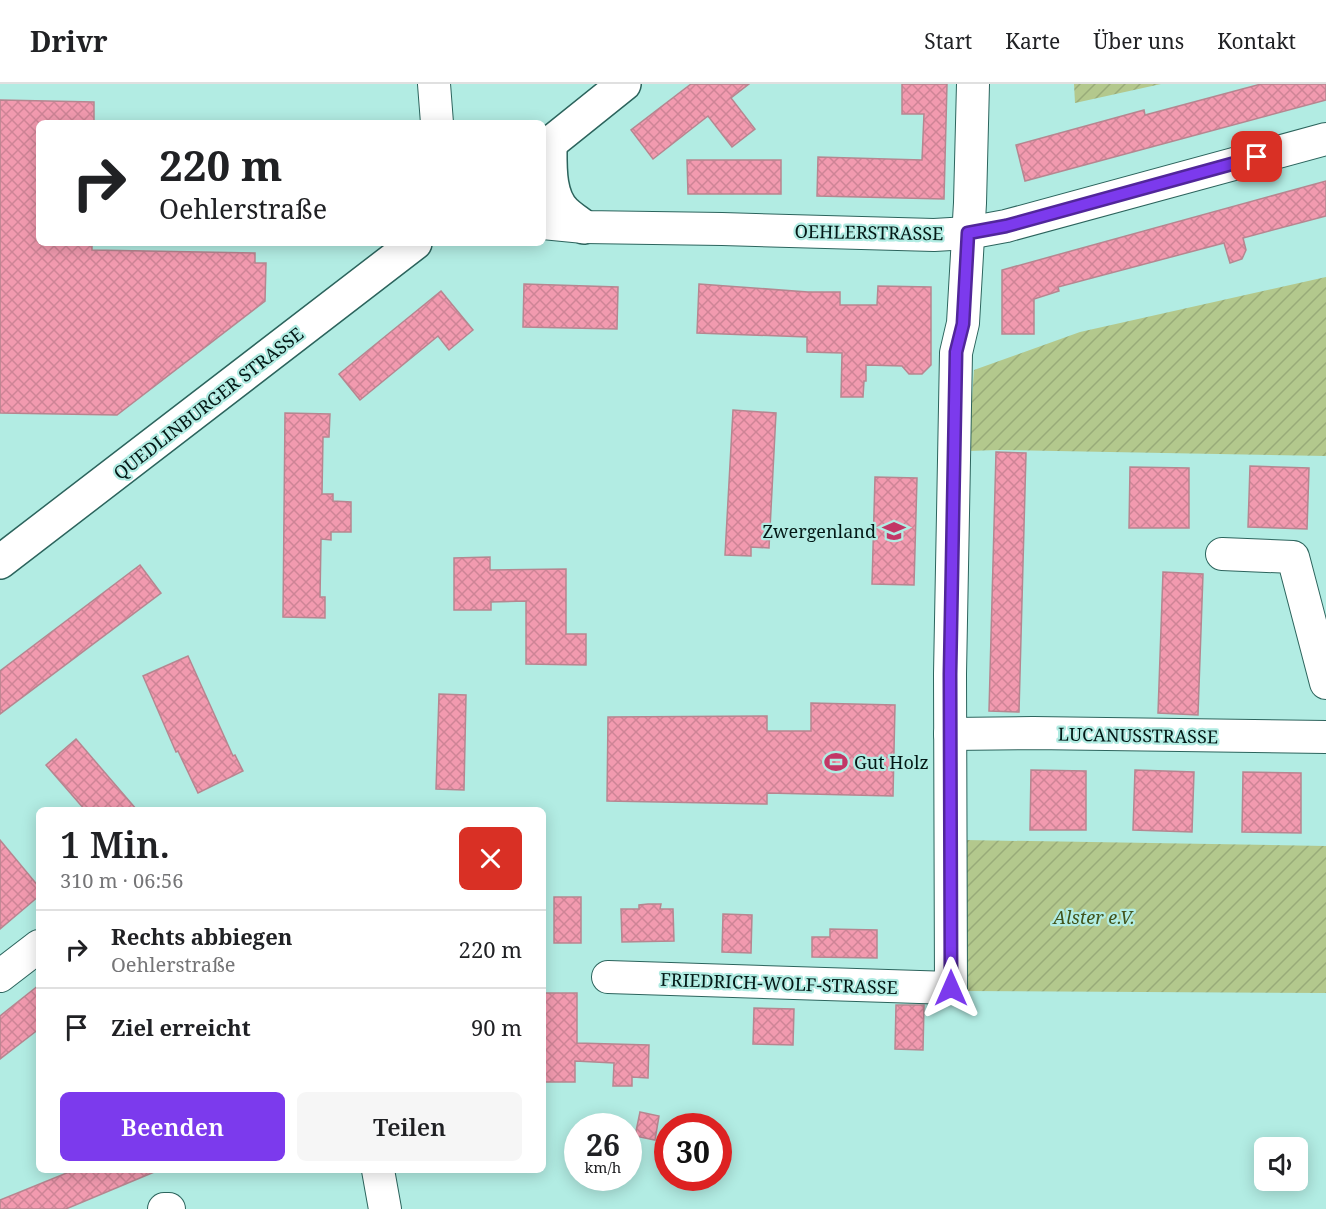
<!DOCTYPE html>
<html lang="de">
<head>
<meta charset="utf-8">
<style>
  body { margin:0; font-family:"Noto Serif",serif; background:#f6f6f6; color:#202124; height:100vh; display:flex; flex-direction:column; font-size:22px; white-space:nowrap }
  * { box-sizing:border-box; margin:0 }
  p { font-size:20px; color:#757577 }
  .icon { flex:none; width:33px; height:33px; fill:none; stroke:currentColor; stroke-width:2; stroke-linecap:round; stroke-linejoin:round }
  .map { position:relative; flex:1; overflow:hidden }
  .panel { position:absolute; left:36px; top:723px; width:510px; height:366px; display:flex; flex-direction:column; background:#fff; border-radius:9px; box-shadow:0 3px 15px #0003 }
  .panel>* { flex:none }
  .top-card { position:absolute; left:36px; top:36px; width:510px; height:126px; border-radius:9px; box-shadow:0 3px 15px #0003; background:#fff; color:#202124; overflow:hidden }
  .tools { position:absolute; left:1254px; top:1053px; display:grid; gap:12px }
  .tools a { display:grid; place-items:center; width:54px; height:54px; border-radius:9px; background:#fff; box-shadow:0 3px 15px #0003; font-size:30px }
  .speed { position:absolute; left:564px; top:1029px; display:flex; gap:12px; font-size:30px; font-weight:700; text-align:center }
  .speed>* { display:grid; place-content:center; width:78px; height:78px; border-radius:50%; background:#fff; box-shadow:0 3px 15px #0003; line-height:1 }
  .speed small { font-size:15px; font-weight:400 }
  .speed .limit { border:9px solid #d22; background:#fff; color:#111 }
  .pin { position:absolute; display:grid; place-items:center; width:51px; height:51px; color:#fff; margin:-26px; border-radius:12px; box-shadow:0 3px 9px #0006 }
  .me { position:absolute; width:66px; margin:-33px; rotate:0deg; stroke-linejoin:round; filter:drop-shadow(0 0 4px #0008) }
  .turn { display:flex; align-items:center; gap:21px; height:126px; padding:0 24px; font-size:27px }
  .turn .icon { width:78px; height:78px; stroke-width:2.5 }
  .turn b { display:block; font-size:42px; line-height:51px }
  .round { display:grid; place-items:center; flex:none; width:63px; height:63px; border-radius:9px; background:#f6f6f6 }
  .summary { display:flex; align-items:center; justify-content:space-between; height:102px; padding:0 24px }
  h1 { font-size:36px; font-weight:600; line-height:45px }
  .button { display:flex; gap:12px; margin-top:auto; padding:12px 24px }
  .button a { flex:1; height:69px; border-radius:9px; background:#7c3aed; color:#fff; font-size:24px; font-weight:600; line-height:69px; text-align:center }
  .button a+a { background:#f6f6f6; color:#202124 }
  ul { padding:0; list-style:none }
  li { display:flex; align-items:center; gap:18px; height:78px; padding:0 24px; border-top:2px solid #e0e0e0 }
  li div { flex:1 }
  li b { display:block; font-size:22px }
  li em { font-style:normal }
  header { display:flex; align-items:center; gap:36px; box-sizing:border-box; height:84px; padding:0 30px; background:#fff; border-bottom:2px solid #e0e0e0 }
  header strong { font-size:28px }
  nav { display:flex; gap:33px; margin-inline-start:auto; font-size:21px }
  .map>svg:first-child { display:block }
  .garden { fill:url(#garden-furrows) }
  .building { fill:url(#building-cross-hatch); stroke:#b68690; stroke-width:1.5 }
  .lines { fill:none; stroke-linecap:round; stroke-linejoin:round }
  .minor-casing { stroke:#2c645d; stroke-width:34 }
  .major-casing { stroke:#2c645d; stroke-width:36 }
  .minor { stroke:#fff; stroke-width:32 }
  .major { stroke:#fff; stroke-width:33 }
  .route-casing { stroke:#51269a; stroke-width:15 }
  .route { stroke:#7c3aed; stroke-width:10 }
  .labels { text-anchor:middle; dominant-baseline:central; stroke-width:4.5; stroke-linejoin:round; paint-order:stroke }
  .street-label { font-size:18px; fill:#031816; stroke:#b2ece3 }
  .poi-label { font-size:18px; fill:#031816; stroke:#b2ece3; text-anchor:end }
  .park-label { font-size:18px; font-style:italic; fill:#41531b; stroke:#b2ece3 }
</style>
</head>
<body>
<header>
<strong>Drivr</strong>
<nav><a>Start</a><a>Karte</a><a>Über uns</a><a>Kontakt</a></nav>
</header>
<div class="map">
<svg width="1326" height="1125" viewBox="0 0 1326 1125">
  <defs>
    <pattern id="garden-furrows" width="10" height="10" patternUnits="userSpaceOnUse" patternTransform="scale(1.5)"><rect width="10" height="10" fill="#b3c88d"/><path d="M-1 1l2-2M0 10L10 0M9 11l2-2" fill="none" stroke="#98ab79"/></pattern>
    <pattern id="building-cross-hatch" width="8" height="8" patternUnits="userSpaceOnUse" patternTransform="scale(1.5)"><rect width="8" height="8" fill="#f29aaf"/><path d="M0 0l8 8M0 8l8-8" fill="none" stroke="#ce8496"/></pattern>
  </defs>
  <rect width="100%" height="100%" fill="#b2ece3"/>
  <!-- garden -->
  <g class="garden">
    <polygon points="1074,0 1161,0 1075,19"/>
    <polygon points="1326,193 1326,372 998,366 968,367 974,286 1080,248"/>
    <polygon points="965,756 1326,762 1326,909 959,907"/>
  </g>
  <!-- building -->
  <g class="building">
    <polygon points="691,0 749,0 731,14 755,45 732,63 708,32 653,75 631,46"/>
    <polygon points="902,0 947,0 944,115 817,112 818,73 922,76 924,30 902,30"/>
    <polygon points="1261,0 1326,0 1326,16 1025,97 1016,61 1144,26 1145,31"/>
    <polygon points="0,16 94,18 94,39 39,39 39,159 92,159 92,166 255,169 255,179 266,179 265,217 117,331 0,329"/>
    <polygon points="687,76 781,76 781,110 688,110"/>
    <polygon points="1326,97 1326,132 1243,154 1246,166 1242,175 1230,179 1224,159 1058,203 1059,207 1034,215 1034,250 1002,250 1002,186"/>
    <polygon points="524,200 618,203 617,245 523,243"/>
    <polygon points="699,200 808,208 840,208 840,221 877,221 878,202 931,203 931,281 922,290 909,290 902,282 866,281 866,297 864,297 863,313 841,313 842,269 807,268 807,253 697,249"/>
    <polygon points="441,207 473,246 449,266 438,252 360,316 339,290"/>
    <polygon points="733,326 776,329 769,464 751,463 751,472 725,471"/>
    <polygon points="285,329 330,330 329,353 323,353 322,410 333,410 333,417 351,418 351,448 331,448 331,456 321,455 320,513 325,513 325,534 283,533"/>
    <polygon points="996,368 1026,369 1019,628 989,627"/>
    <polygon points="1250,382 1309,384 1307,445 1248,443"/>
    <polygon points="1130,383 1189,384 1189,444 1129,444"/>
    <polygon points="875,393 917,394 914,501 872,500"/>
    <polygon points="490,473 490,486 566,485 566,550 586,550 586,581 526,580 526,517 491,518 491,526 454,526 454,474"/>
    <polygon points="140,481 161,509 0,630 0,587"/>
    <polygon points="1163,488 1203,490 1198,631 1158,629"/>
    <polygon points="188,572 233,672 235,671 243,687 198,709 178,667 176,668 143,592"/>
    <polygon points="439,610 466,611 464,706 436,705"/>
    <polygon points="811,619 895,621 893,712 767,709 767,720 607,717 608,633 767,632 767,647 811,647"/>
    <polygon points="76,655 137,726 85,726 46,681"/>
    <polygon points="1031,686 1086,687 1086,746 1030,746"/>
    <polygon points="1135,686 1194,688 1192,748 1133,746"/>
    <polygon points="1243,688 1301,689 1301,749 1242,748"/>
    <polygon points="0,756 39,803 39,812 0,845"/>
    <rect x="554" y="813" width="27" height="46"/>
    <polygon points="648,820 661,820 660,825 673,825 674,857 622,858 621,825 639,825 639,821"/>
    <polygon points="723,830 752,831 751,869 722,868"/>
    <polygon points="830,845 877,846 877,874 812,873 812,853 830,853"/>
    <polygon points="39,901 39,945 0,975 0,932"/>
    <polygon points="543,909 577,909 577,959 649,961 648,994 632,993 632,1002 613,1002 614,979 575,977 575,998 543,998"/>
    <polygon points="896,921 924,921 923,966 895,965"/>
    <polygon points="754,924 794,925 793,961 753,960"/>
    <polygon points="640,1028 659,1032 655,1056 635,1052"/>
    <polygon points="74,1086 159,1086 66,1125 0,1125 0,1116"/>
  </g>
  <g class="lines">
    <!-- minor casing -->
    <g class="minor-casing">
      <g id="minor">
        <polyline points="434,0 437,39"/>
        <polyline points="543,139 584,143 722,145 934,151 968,149 1006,142 1326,55"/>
        <polyline points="1222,470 1293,473 1326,599"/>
        <polyline points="950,650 1033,649 1326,653"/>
        <polyline points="0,892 39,862"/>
        <polyline points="608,893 951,904 950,590 956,269 963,239 970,119 973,0"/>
        <polyline points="378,1086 385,1125"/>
        <polyline points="164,1125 169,1125"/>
      </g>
    </g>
    <!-- major casing -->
    <g class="major-casing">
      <g id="major">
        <path d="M550,59c0,22 -2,53 15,69 6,6 13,10 19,15"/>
        <polyline points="543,65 624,0"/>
        <polyline points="0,478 415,159"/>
      </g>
    </g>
    <!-- minor -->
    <use href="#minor" class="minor"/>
    <!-- major -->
    <use href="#major" class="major"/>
  </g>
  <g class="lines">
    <!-- route casing -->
    <g class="route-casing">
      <polyline id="route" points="951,904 950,590 956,268 963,240 968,149 1006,142 1257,73"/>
    </g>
    <!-- route -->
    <use href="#route" class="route"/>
  </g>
  <!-- icons -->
  <defs>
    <g id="school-bare" transform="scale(1.8)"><path d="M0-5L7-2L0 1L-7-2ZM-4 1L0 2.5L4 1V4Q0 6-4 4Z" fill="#c33666" stroke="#b2ece3" stroke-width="2.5" paint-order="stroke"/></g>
    <g id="stadium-bare" transform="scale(1.8)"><path d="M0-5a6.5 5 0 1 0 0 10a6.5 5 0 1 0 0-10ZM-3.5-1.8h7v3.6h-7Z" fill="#c33666" stroke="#b2ece3" stroke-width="2.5" paint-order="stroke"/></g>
  </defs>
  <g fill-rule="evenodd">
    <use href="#school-bare" x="894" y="447"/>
    <use href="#stadium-bare" x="836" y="678"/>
  </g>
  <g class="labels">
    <!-- street labels -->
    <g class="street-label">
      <text transform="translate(869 148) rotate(1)">OEHLERSTRASSE</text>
      <text transform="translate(208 319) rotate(-38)">QUEDLINBURGER STRASSE</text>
      <text transform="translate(1138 651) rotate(1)">LUCANUSSTRASSE</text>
      <text transform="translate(779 899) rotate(2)">FRIEDRICH-WOLF-STRASSE</text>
    </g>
    <!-- poi labels -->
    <g class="poi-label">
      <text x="876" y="447">Zwergenland</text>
      <text x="854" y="678" text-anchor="start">Gut Holz</text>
    </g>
    <!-- park labels -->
    <g class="park-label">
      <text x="1094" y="833">Alster e.V.</text>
    </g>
  </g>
</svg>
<div class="tools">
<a><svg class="icon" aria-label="sound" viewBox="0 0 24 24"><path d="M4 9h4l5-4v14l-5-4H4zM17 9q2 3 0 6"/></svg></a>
</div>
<div class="speed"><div>26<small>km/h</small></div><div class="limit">30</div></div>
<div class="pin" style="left:1257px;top:73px;background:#d93025"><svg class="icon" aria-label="arrive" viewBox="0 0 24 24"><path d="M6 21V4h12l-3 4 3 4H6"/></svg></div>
<svg class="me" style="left:951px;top:904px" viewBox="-20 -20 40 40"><path d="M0-17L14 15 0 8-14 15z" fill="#7c3aed" stroke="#fff" stroke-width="4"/></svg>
<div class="top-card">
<div class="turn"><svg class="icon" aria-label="right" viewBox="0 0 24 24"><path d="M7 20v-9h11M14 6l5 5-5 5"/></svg><div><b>220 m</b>Oehlerstraße</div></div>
</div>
<section class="panel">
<div class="summary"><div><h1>1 Min.</h1><p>310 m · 06:56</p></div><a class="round" style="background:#d93025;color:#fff"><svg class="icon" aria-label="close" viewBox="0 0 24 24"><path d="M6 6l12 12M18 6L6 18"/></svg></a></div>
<ul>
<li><svg class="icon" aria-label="right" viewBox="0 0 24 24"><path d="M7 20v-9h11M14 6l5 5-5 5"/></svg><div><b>Rechts abbiegen</b><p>Oehlerstraße</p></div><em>220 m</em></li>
<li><svg class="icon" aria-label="arrive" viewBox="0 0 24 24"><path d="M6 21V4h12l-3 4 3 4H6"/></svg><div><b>Ziel erreicht</b></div><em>90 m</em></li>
</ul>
<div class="button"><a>Beenden</a><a>Teilen</a></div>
</section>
</div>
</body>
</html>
